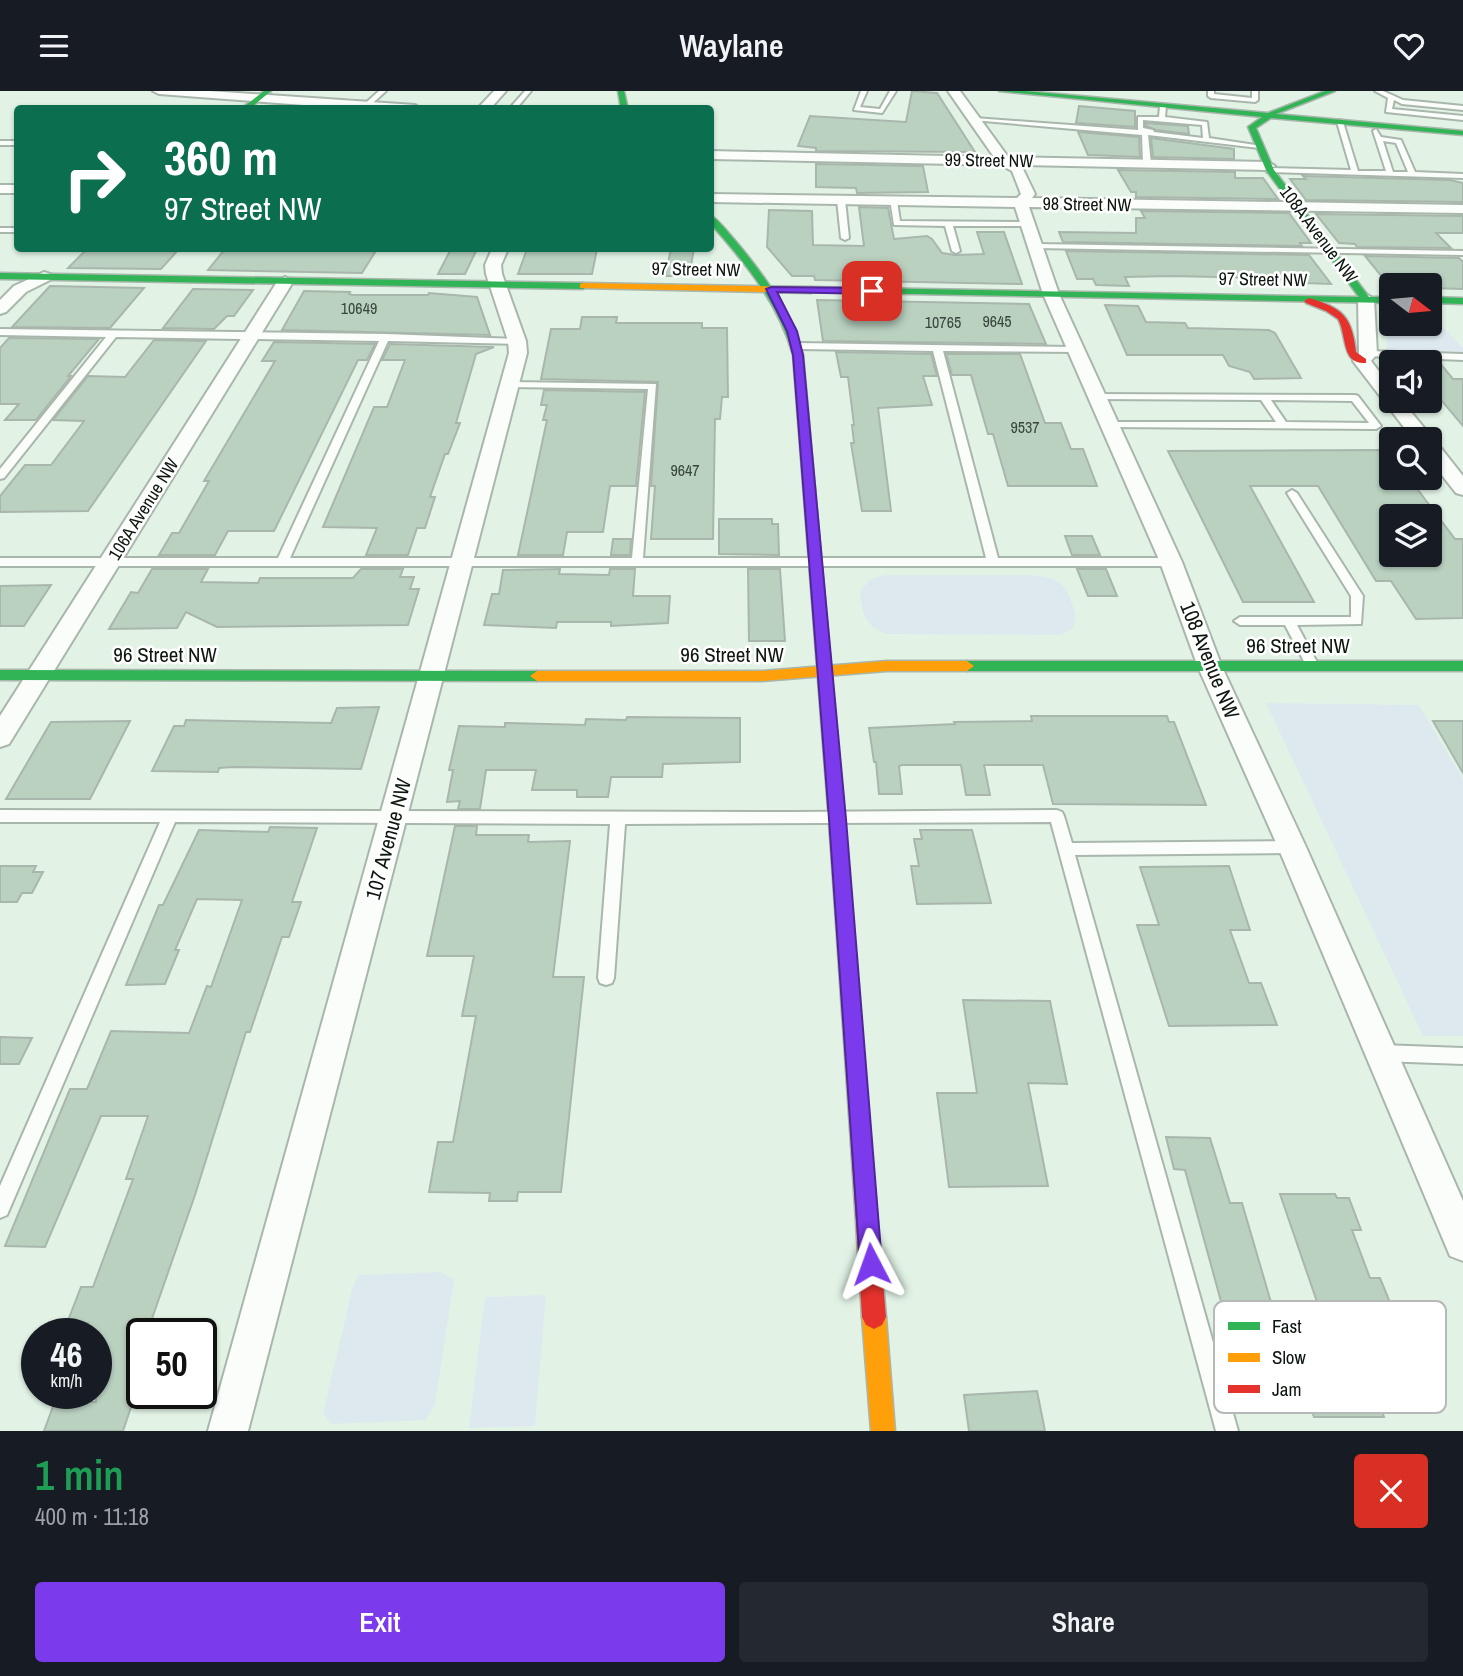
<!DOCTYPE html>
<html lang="en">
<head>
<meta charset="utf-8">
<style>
  body { margin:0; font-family:"Archivo Narrow",sans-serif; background:#242831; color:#f1f3f6; height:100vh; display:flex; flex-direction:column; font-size:26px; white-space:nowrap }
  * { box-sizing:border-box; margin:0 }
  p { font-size:23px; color:#9ea1a6 }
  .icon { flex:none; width:38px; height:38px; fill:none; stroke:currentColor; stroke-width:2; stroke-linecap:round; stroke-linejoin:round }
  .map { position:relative; height:1340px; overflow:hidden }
  .side { display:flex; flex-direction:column; background:#171b24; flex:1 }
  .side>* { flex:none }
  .top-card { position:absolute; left:14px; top:14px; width:700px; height:147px; border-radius:7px; box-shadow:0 2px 5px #0004; background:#0b6e4f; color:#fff; overflow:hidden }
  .needle { width:46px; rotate:106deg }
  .tools { position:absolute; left:1379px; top:182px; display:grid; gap:14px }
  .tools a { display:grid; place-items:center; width:63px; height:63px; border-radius:7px; background:#171b24; box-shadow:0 2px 5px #0004; font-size:35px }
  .speed { position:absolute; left:21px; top:1227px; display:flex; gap:14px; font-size:35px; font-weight:700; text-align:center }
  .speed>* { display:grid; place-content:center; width:91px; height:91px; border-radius:50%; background:#171b24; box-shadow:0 2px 5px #0004; line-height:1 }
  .speed small { font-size:18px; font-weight:400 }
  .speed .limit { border:4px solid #111; border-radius:10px; background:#fff; color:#111 }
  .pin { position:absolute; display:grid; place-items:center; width:60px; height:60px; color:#fff; margin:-30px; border-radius:14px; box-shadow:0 4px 10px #0006 }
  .me { position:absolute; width:77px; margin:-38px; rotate:356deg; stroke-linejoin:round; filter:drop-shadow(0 0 5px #0008) }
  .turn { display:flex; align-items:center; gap:24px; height:147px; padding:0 35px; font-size:32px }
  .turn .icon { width:91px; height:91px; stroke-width:2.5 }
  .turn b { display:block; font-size:49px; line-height:60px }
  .round { display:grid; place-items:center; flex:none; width:74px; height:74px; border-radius:7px; background:#242831 }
  .overview { display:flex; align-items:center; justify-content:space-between; height:119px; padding:0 35px }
  h1 { font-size:42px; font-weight:600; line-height:52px; color:#1e9e55 }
  .action { display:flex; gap:14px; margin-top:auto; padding:14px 35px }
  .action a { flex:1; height:80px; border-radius:7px; background:#7c3aed; color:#fff; font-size:28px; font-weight:600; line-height:80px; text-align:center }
  .action a+a { background:#242831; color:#f1f3f6 }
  header { display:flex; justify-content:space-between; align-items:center; height:91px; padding:0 35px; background:#171b24; font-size:32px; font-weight:600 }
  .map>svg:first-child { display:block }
  .green { fill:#dee9ef }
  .building { fill:#bad1c0; stroke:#a9b6ac; stroke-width:2; fill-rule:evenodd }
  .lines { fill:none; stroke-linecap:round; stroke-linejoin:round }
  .lane-casing { stroke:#a9b6ac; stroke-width:4 }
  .street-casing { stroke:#a9b6ac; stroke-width:4 }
  .fast-casing { stroke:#a9b6ac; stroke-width:3 }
  .slow-casing { stroke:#a9b6ac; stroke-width:3 }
  .jam-casing { stroke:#a9b6ac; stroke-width:3 }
  .lane { fill:#fbfdfb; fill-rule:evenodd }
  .street { fill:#fbfdfb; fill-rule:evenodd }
  .fast { fill:#30b455; fill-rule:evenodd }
  .slow { fill:#ff9f0a; fill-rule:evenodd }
  .jam { fill:#e5322d; fill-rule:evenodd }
  .route { fill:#7c3aed; stroke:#51269a; stroke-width:2 }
  .labels { text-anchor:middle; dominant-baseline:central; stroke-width:5; stroke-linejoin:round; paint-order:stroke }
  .far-number-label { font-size:16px; fill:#38463c }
  .far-street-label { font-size:18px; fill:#0d1710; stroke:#fff }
  .street-label { font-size:21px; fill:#0d1710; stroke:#fff }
  .key { fill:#fff; stroke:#b6b9b7; stroke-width:2 }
  .key-label { font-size:19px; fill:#0d1710 }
</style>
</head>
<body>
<header><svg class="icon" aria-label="menu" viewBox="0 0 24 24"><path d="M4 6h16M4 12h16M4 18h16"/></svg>Waylane<svg class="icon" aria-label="heart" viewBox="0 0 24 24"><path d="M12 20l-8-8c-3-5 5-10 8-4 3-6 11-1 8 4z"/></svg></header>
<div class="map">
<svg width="1463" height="1340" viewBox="0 0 1463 1340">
  <rect width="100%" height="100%" fill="#e2f3e6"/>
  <!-- green -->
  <g class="green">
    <polygon points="1387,222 1391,222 1391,233 1430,233 1430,222 1463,257 1463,262 1387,261"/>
    <path d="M886,484h144c12,1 23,2 32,10 6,5 8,12 10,19 7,18 4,28 -16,31l-169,-1c-23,-8 -24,-20 -27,-42l9,-12z"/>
    <polygon points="1266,612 1419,614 1463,688 1463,945 1423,945"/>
    <polygon points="441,1181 454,1189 435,1313 426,1329 332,1333 323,1322 353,1195 359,1184"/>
    <polygon points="546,1204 535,1335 469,1337 485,1206"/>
  </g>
  <!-- building -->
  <g class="building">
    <polygon points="912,0 937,2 975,61 816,60 816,57 798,55 810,25 906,31"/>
    <polygon points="1079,15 1135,20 1135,36 1076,32"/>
    <polygon points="1146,32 1188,35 1189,43 1156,39 1146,35"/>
    <polygon points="1078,41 1139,46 1140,66 1088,64"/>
    <polygon points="1151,47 1234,58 1234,68 1153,66"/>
    <polygon points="816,73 923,75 928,101 857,102 856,97 816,96"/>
    <polygon points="1118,79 1235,81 1235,87 1263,87 1278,108 1136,106 1136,101 1131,101"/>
    <polygon points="1303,85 1450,89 1463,92 1463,111 1306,109 1290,88 1306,88"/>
    <polygon points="859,116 888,117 894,148 927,145 932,148 942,162 955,164 984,163 977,141 1004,141 1022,193 815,189 814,185 792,185 767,156 769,119 812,120 813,154 864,155"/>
    <polygon points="1141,120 1289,122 1311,152 1300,152 1302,155 1063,151 1059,141 1136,142 1136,127 1145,127"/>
    <polygon points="1316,123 1463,125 1463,142 1436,142 1451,157 1357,156 1355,153 1339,152"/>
    <polygon points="87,158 179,158 161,178 68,177"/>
    <polygon points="225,158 328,159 377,158 362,182 208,179"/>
    <polygon points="451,158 477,158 465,183 438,183"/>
    <polygon points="527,158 597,158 592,183 518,183"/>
    <polygon points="671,158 694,158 689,185 665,185"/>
    <polygon points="1066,160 1309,164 1331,193 1303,192 1300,188 1172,185 1125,186 1129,195 1096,194 1093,188 1077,188"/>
    <polygon points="1365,165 1459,167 1463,171 1463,198 1430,197 1430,194 1391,194 1391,197"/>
    <polygon points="50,195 144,197 110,237 12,236"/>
    <polygon points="193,198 253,199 234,225 227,225 214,238 163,237"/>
    <polygon points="304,200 350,201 349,203 353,204 428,204 429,202 477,206 490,244 282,239"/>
    <polygon points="817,209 1029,213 1046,253 823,250"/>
    <polygon points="1105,214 1138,215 1146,231 1185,232 1188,237 1269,239 1275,242 1301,287 1254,288 1250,281 1229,275 1223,264 1127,264"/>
    <polygon points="582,226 617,226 616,232 702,232 702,237 727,237 728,306 722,306 720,328 715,328 713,448 651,448 655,395 651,395 658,291 541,288 551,238 580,238"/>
    <polygon points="9,247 99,248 68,285 71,285 36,329 5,329 19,313 0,313 0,257"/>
    <polygon points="154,249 206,250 88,420 0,421 0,405 25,374 51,374 84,330 53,329 88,285 125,286"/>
    <polygon points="274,251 375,253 367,269 358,269 274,440 228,440 215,464 159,464 172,442 179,442 209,390 204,390 275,270 262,270"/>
    <polygon points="390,253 494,256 476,263 456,332 460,332 448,363 445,363 430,406 435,406 425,437 417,437 408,464 366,464 377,437 323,436 374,316 387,316 405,269 382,269"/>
    <polygon points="836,261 931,263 937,285 923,285 932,314 878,317 891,420 862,420 851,352 854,352 852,334 854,334 848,286 841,286"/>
    <polygon points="946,263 1020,263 1045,332 1061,332 1071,358 1083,358 1097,395 1008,395 993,343 988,343 971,284 952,284"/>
    <polygon points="1430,270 1439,271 1453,288 1463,288 1463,335 1430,296"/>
    <polygon points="544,299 645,301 636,395 610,395 603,441 567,441 563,464 518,464 547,329 543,329 547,314 541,314"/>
    <path d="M1379,359l12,18v10h18l46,61h8v79l-47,1 -25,-38h-15l-58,-95h-68l64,116h-71l-75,-151zM1391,425h39v39h-39z"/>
    <polygon points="719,428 772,428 772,433 778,433 779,464 719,463"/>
    <polygon points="1065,445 1092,445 1100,464 1072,464"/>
    <polygon points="613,448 631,448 630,464 611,464"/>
    <polygon points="152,478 208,478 201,491 258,492 260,487 353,487 361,478 403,478 400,486 414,486 410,498 419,498 408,534 217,536 186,521 177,537 109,538 131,501 138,502"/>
    <polygon points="560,478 559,483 609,484 610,478 635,478 633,505 670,505 668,532 611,535 611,531 557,531 556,537 484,534 492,503 499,503 503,479"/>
    <polygon points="748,478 780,478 785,550 749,550"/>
    <polygon points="1077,478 1106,478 1117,505 1088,505"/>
    <polygon points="51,494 24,535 0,535 0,495"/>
    <polygon points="379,616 361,678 233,676 219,677 218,681 152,680 174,635 184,635 186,629 331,632 337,617"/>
    <polygon points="1031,625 1167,625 1169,631 1174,631 1206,714 1053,713 1043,674 984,674 990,704 966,704 961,674 902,674 899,675 902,703 879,703 876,671 874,671 869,637 955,633 954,631 1032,630"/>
    <polygon points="627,626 740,627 740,671 663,673 662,686 611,686 608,706 577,706 577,699 532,699 536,679 486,679 480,718 458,718 460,710 447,711 453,679 449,679 459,635 505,636 505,632 585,634 586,628 626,629"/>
    <polygon points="130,630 90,708 6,708 51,631"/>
    <polygon points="1433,630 1463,630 1463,682"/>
    <polygon points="455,735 477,735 476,744 529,744 528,751 570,750 553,886 584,886 561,1101 518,1101 517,1110 489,1110 490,1102 429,1101 438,1051 453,1051 476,925 462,925 474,865 427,865"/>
    <polygon points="270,736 317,737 292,811 301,811 289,846 282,846 250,941 246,941 195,1104 147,1242 142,1242 142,1283 123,1340 44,1340 55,1310 96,1311 96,1242 84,1242 88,1232 67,1232 81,1196 93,1196 133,1088 126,1088 148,1025 101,1025 45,1156 5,1155 70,998 87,998 111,940 189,942 207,895 211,896 242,809 197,808 175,859 179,859 165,893 126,894 159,814 163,814 199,739 268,741"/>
    <polygon points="920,739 972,739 991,812 917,813 911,775 919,775 914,748 922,748"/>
    <polygon points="0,775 36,775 33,781 43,781 32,802 22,802 17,811 0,811"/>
    <polygon points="1229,775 1250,839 1230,839 1249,892 1261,892 1277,934 1169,935 1137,834 1159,834 1140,776"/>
    <polygon points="963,909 1050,910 1067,993 1028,992 1048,1095 949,1096 937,1002 977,1002"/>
    <polygon points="0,946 32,947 19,973 0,973"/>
    <polygon points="1166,1046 1210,1047 1230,1112 1242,1112 1275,1225 1225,1225 1185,1079 1174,1078"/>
    <polygon points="1280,1103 1335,1103 1337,1107 1349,1107 1361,1139 1352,1139 1370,1187 1380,1187 1400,1236 1406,1236 1427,1292 1372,1292 1384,1326 1314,1326 1305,1300 1281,1300 1263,1237 1326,1237"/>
    <polygon points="1037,1300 1045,1340 969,1340 964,1304"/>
  </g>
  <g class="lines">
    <!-- lane casing -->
    <g class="lane-casing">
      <g id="lane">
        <polygon points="379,0 386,0 366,18 359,18"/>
        <polygon points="525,0 531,0 516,18 509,18"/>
        <polygon points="861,0 867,0 860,16 880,18 890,0 896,0 882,22 854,19"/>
        <polygon points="1208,0 1214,0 1214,3 1252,7 1252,0 1258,0 1258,9 1255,11 1211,7 1208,5"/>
        <polygon points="1375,0 1383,0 1403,9 1463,15 1463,19 1402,13 1394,9 1392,18 1463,25 1463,29 1386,21 1388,7"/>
        <path d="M1163,13l3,2 -1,11 42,5 2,16 53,8 -3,2 -111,-13 3,29 -4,2 -4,-2 -1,-29 -170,-15 3,-2 163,12v-13h21l1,-11zM1143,29l59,5 1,13 -49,-6 -1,-2 -10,-2z"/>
        <path d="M1340,29l3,2 15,49h28l-13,-40 3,-2 5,8 20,3 14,32 48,2v4l-196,-6 3,-4 81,2 -14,-48zM1383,50l13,2 12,29h-15z"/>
        <rect x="0" y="50" width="18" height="4"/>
        <polygon points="841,107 845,109 849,147 845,149 841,147 837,109"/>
        <polygon points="890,108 897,110 900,130 1029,131 1033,133 1029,135 953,135 960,160 956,162 952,160 945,135 894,134"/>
        <rect x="0" y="137" width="18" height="4"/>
        <polygon points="1037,153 1463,160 1463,164 1034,157 1033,155"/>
        <polygon points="0,238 386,243 520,248 522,250 517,253 388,250 290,467 632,467 648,298 507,296 507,292 510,291 656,293 643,467 986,467 933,260 797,258 792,255 797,252 1075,256 1078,257 1078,261 943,260 998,467 1171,467 1177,471 1171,475 0,475 0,467 278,467 379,250 116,246 4,387 0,388 0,378 106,246 0,244"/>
        <polygon points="1368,260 1463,263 1463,269 1365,265 1363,263"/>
        <path d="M1091,303l264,1 3,1 23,30 -5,3 -268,-2 -4,-1v-4h172l-15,-22 -167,-1 -5,-3zM1271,309l81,1 17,22 -83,-1z"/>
        <polygon points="1292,399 1297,402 1363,505 1361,533 1297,534 1319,575 1313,579 1308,578 1285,534 1240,534 1234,530 1240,526 1351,526 1351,505 1287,402"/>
        <polygon points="0,719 793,721 1057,719 1062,721 1064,725 1072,752 1292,750 1297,752 1300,756 1297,760 1292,762 1075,764 1238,1340 1216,1340 1051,731 625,733 614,887 612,892 606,894 600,892 598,887 610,733 175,731 7,1124 0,1127 0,1095 160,731 0,731"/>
        <polygon points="1381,954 1463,957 1463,973 1381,970 1375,968 1372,962 1375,956"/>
      </g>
    </g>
    <!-- street casing -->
    <g class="street-casing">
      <g id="street">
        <polygon points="153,0 209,0 415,14 421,18 357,18 159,3"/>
        <polygon points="494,0 506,0 490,18 477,18"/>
        <polygon points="948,0 960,0 1008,66 1268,71 1275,75 1268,79 1021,74 1035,103 1032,107 1463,114 1463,122 1029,116 1059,203 1182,471 1222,576 1306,756 1463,1110 1463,1170 1450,1165 1278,756 1198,576 1160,471 1043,203 1015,116 710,111 710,103 1017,107 1021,103 1012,80 1001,74 710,68 710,60 994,66"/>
        <rect x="0" y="94" width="18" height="8"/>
        <polygon points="492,158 508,158 501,174 502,183 526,250 527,262 248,1340 208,1340 509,262 508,250 486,183 485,174"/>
        <polygon points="44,181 50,183 52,186 50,189 26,201 6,221 0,223 0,209 14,195"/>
        <polygon points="285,186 293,191 9,653 0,656 0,625 277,191"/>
        <polygon points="1366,203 1374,208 1377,263 1371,270 1391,296 1391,310 1402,310 1430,344 1431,350 1437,352 1463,385 1463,404 1456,402 1430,369 1430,348 1413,348 1353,270 1359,262 1358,208"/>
      </g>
    </g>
    <!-- fast casing -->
    <g class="fast-casing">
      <g id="fast">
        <polygon points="264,0 271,0 249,18 241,18"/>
        <polygon points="618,0 624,0 628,18 621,18"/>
        <polygon points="999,0 1025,0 1268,22 1325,0 1335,0 1276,23 1463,40 1463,44 1271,27 1256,37 1274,79 1369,206 1391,206 1391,212 808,201 806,199 811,196 1359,206 1266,79 1248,36 1262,26"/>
        <path d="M710,124c9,5 16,15 23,23 31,36 56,72 70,117l43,480 -2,5h-12l-2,-5 -37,-480c-15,-53 -47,-91 -83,-132z"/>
        <polygon points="0,182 583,192 588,195 583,198 0,188"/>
        <polygon points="1430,206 1463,207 1463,213 1430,212"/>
        <polygon points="967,570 1463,570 1463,580 967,580 960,575"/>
        <polygon points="0,579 537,580 544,585 537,590 0,589"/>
      </g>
    </g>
    <!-- slow casing -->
    <g class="slow-casing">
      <g id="slow">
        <polygon points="583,192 811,196 816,199 811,202 580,197 580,193"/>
        <polygon points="887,570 967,570 974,575 967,580 887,580 761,590 537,590 530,585 537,580 761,580"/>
        <polygon points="838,737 844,739 846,744 871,1053 868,1060 861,1063 854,1060 851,1053 830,744 832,739"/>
        <polygon points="874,1214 882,1218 886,1226 895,1340 871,1340 862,1226 866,1218"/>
      </g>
    </g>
    <!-- jam casing -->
    <g class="jam-casing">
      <g id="jam">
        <path d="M1309,207c34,10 43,19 47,54l10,7v4c-25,2 -19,-28 -28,-44l-12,-8 -20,-8 -2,-2z"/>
        <polygon points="861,1043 868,1046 871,1053 886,1226 882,1234 874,1238 866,1234 862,1226 851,1053 854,1046"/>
      </g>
    </g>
    <!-- lane -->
    <use href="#lane" class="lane"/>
    <!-- street -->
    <use href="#street" class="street"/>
    <!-- fast -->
    <use href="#fast" class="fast"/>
    <!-- slow -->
    <use href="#slow" class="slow"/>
    <!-- jam -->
    <use href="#jam" class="jam"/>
  </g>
  <!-- route -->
  <polygon class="route" points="771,196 872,197 877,200 872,203 777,201 797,240 803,264 846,728 882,1173 879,1181 871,1185 863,1181 860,1173 829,728 793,264 787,240 766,198"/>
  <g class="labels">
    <!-- far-number labels -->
    <g class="far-number-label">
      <text x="359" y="217">10649</text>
      <text x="997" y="230">9645</text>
      <text x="943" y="231">10765</text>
      <text x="1025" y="336">9537</text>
      <text x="685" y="379">9647</text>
    </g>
    <!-- far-street labels -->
    <g class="far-street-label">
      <text transform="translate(989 69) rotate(1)">99 Street NW</text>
      <text transform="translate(1087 113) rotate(1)">98 Street NW</text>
      <text transform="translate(1319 143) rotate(53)">108A Avenue NW</text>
      <text transform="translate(696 178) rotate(1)">97 Street NW</text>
      <text transform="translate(1263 188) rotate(1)">97 Street NW</text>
      <text transform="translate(143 418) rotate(-58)">106A Avenue NW</text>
    </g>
    <!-- street labels -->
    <g class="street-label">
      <text x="1298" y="554">96 Street NW</text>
      <text x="165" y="563">96 Street NW</text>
      <text x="732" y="563">96 Street NW</text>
      <text transform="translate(1210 569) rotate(68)">108 Avenue NW</text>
      <text transform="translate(388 748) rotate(-75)">107 Avenue NW</text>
    </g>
  </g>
  <!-- legend -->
  <rect x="1214" y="1210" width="232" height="112" rx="10" class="key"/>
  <rect x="1228" y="1231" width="32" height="8" fill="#30b455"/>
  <rect x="1228" y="1262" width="32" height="9" fill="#ff9f0a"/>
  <rect x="1228" y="1294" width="32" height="8" fill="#e5322d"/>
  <g class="key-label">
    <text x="1272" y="1242">Fast</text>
    <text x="1272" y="1273">Slow</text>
    <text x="1272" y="1305">Jam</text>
  </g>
</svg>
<div class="tools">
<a><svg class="needle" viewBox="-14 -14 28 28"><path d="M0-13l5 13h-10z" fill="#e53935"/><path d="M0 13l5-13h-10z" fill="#9ea1a6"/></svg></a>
<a><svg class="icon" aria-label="sound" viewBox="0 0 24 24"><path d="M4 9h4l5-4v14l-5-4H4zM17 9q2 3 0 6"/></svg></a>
<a><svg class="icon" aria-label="search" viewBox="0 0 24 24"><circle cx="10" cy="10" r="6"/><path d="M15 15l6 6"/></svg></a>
<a><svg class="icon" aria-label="layers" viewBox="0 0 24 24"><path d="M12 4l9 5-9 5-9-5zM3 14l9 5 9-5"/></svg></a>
</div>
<div class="speed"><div>46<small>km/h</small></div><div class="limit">50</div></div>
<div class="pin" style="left:872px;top:200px;background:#d93025"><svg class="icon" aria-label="arrive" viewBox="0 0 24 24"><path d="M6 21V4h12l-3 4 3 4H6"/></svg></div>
<svg class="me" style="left:871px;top:1173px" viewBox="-20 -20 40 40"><path d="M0-17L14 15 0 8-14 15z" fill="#7c3aed" stroke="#fff" stroke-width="4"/></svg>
<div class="top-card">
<div class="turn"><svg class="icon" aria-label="right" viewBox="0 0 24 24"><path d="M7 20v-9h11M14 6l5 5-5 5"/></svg><div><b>360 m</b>97 Street NW</div></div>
</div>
</div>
<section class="side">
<div class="overview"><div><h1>1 min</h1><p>400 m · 11:18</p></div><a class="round" style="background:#d93025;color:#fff"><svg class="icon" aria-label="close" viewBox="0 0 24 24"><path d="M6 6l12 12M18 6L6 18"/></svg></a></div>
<div class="action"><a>Exit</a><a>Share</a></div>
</section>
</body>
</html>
